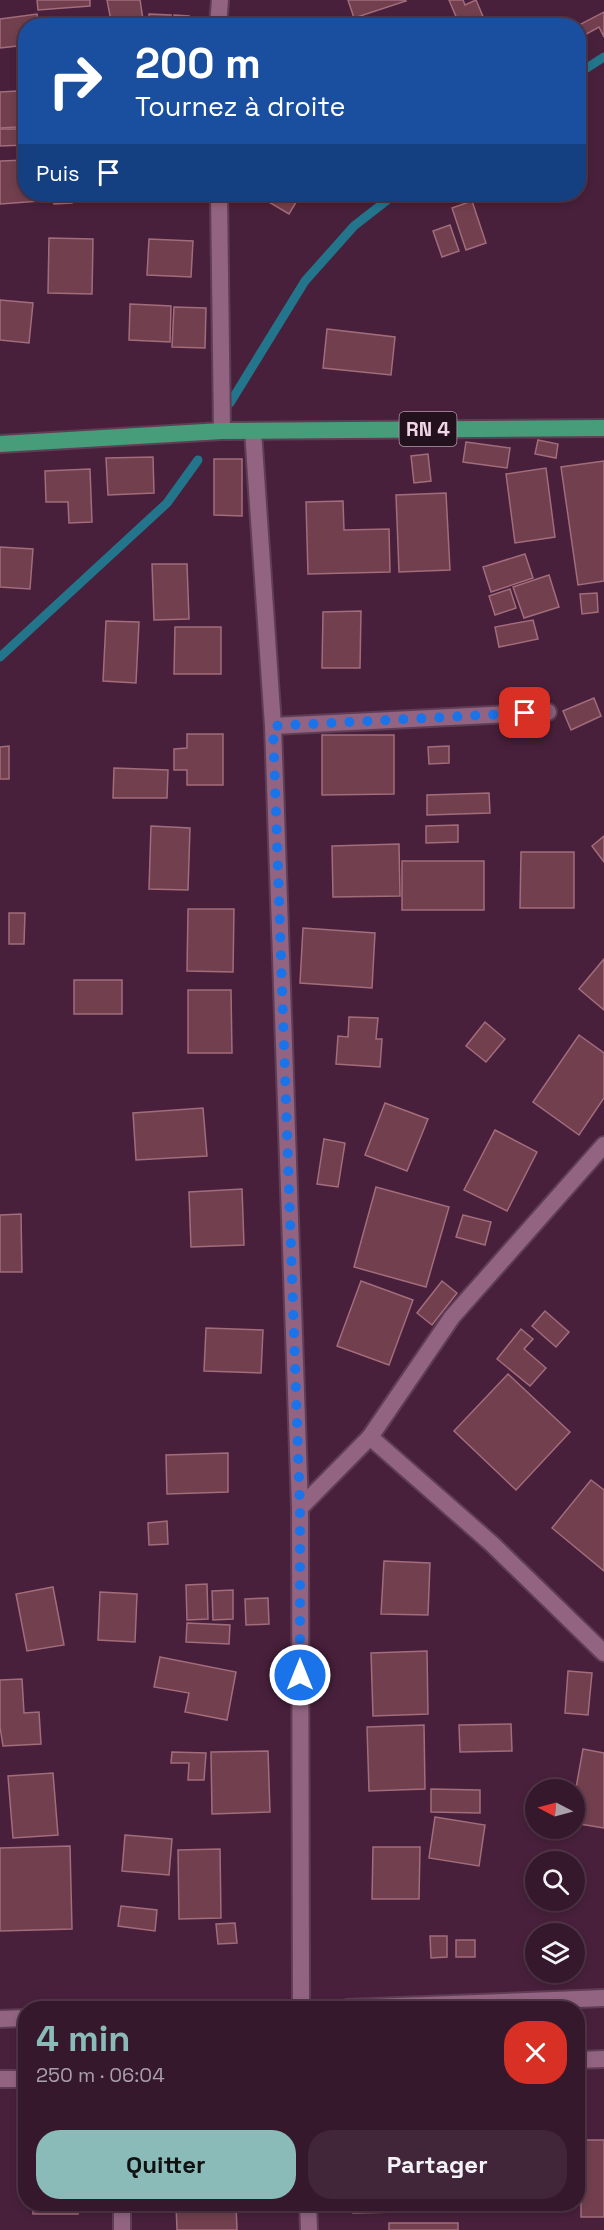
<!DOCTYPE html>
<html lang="fr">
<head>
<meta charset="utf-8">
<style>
  body { margin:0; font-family:"Space Grotesk",sans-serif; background:#412538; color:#f1f3f6; height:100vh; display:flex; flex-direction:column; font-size:22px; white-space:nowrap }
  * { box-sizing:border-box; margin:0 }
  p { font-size:20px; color:#aaa0a9 }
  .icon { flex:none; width:33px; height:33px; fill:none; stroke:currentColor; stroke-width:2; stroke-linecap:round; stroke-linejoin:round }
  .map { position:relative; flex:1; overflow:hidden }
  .drawer { position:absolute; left:18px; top:2001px; width:567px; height:210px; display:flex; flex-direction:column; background:#36182c; border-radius:24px; box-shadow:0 3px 9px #0003,0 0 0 2px #503748 }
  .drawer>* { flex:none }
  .hud { position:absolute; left:18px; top:18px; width:568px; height:183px; border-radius:24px; box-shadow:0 3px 9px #0003,0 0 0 2px #503748; background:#1a4fa0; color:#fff; overflow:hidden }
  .needle { width:39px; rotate:276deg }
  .fabs { position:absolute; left:525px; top:1779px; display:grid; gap:12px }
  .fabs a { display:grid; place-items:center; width:60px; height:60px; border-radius:50%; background:#36182c; box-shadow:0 3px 9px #0003,0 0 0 2px #503748; font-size:30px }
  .pin { position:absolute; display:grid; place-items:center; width:51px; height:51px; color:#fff; margin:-26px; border-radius:12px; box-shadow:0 3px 9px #0006 }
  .me { position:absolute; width:66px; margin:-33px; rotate:0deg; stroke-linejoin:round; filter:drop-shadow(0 0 4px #0008) }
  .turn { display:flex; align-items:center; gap:21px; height:126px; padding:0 18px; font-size:27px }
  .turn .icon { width:78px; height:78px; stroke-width:2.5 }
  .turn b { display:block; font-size:42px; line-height:51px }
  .then { display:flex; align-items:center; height:57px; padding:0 18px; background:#0003; gap:12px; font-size:22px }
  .round { display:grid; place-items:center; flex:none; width:63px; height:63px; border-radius:24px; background:#412538 }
  .head { display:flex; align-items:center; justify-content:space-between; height:102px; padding:0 18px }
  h1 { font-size:36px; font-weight:700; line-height:45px; color:#8bbbb9 }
  .primary-button { display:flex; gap:12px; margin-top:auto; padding:12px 18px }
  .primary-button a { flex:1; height:69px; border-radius:24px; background:#8bbbb9; color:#111; font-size:24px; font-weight:700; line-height:69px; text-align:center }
  .primary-button a+a { background:#412538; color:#f1f3f6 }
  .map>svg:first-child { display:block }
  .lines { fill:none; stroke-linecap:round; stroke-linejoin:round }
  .stream { stroke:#23758c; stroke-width:9 }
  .building { fill:#713f4e; stroke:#a26c7b; stroke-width:1.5 }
  .minor-casing { stroke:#5f3d55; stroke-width:20 }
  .tertiary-casing { stroke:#5f3d55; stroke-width:20 }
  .trunk-casing { stroke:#5f3d55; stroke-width:20 }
  .minor { stroke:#926481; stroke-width:16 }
  .tertiary { stroke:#926481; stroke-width:16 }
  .trunk { stroke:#479d7a; stroke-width:16 }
  .route { stroke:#1a73e8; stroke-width:10; stroke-dasharray:0 18 }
  .labels { text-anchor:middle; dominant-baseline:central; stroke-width:6; stroke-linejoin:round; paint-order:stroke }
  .shield { fill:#23111d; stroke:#b39baa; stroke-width:1.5 }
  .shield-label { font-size:20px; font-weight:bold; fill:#f1d6e6 }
</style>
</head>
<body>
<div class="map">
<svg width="604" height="2230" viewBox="0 0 604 2230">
  <rect width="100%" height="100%" fill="#48203b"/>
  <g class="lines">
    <!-- stream -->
    <g class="stream">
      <polyline points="579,73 604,57"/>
      <polyline points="230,403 305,281 354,226 395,194"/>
      <polyline points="0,657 167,503 198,460"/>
    </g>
  </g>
  <!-- building -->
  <g class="building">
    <polygon points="37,0 90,0 90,6 38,10"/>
    <polygon points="107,0 140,0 144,26 112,26"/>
    <polygon points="348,0 405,0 406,1 354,18"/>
    <polygon points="449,0 463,0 465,5 476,0 487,26 460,26"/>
    <polygon points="604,12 604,37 599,27 581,37 577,26"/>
    <polygon points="37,14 39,26 26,26 26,45 0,48 0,19"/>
    <polygon points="149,14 171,15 171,26 149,26"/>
    <polygon points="174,15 189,16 188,26 174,26"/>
    <polygon points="17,91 18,127 0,128 0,92"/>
    <polygon points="18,91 26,91 26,112 19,112"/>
    <polygon points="0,129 26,129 26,145 0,146"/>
    <polygon points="26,160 26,194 81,194 82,199 72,200 72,203 54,204 54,200 0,204 0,161"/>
    <polygon points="264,194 301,194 289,214 262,198"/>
    <polygon points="472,201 486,243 466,250 452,208"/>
    <polygon points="450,225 459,251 442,257 433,231"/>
    <polygon points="49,238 93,239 92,294 48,293"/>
    <polygon points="149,239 193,241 191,277 147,275"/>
    <polygon points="0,300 33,303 29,343 0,340"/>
    <polygon points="130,304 171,306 170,342 129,340"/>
    <polygon points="174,307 206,308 205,348 172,347"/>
    <polygon points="327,329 395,337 391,375 323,368"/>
    <polygon points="538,440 558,444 556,458 535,454"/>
    <polygon points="466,442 510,448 507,468 463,462"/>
    <polygon points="428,454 431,481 414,483 411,456"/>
    <polygon points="153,457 154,493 108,495 106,458"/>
    <polygon points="214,459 242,459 242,516 214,515"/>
    <polygon points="604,461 604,581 578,585 561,467"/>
    <polygon points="546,468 555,537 515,543 506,474"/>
    <polygon points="90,469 92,522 69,523 68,502 46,502 45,471"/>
    <polygon points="446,493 450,570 399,572 396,495"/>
    <polygon points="343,501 344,530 389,529 390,572 308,574 306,502"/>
    <polygon points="0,547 33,549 30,589 0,587"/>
    <polygon points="525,554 533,578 491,592 483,567"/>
    <polygon points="152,564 187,564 189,619 154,620"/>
    <polygon points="549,575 559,607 524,618 513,587"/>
    <polygon points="510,589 516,608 495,615 489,596"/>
    <polygon points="597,593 598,612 582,614 580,594"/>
    <polygon points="361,611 360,668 322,668 323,612"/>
    <polygon points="533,620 538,639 499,647 495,627"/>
    <polygon points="106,621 139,622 136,683 103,681"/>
    <polygon points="175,627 221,627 221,674 174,674"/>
    <polygon points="594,698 601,716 571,730 563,711"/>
    <polygon points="187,734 223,734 223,785 187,785 187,770 174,770 174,749 187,748"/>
    <polygon points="322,735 394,735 394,794 322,795"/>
    <polygon points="9,746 9,779 0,779 0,747"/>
    <polygon points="449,746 449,763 429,764 428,747"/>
    <polygon points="114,768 168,770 167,798 113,798"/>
    <polygon points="489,793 490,813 427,815 427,795"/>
    <polygon points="458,825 458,842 426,843 426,826"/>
    <polygon points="151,826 190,828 188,890 149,889"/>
    <polygon points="604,836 604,862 592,846"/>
    <polygon points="399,844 400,896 333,897 332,846"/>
    <polygon points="521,852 574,852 574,908 520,908"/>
    <rect x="402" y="861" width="82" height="49"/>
    <polygon points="188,909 234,909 233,972 187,971"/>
    <polygon points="9,913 25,913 24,944 9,944"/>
    <polygon points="303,928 375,933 372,988 300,983"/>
    <polygon points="604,959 604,1010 579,989"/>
    <rect x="74" y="980" width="48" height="34"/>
    <polygon points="188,990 231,990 232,1053 188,1053"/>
    <polygon points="349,1017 378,1018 376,1039 382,1039 380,1067 336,1064 338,1036 348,1037"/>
    <polygon points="485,1022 505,1039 486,1062 466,1046"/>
    <polygon points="579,1035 604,1053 604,1098 579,1135 533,1102"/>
    <polygon points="385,1103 428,1119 407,1171 365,1155"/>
    <polygon points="203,1108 207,1156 136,1160 133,1113"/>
    <polygon points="495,1130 537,1152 507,1211 464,1190"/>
    <polygon points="324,1139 345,1143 338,1187 317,1184"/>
    <polygon points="376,1187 449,1207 426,1287 354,1267"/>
    <polygon points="242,1189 244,1245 191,1247 189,1192"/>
    <polygon points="21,1214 22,1272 0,1272 0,1215"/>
    <polygon points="463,1215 491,1222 485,1245 456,1237"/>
    <polygon points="361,1281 413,1300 389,1365 337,1346"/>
    <polygon points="442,1281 457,1293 432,1325 417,1313"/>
    <polygon points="545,1311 569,1332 556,1347 532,1326"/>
    <polygon points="206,1328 263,1330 261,1373 204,1371"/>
    <polygon points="521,1329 533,1339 524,1349 546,1368 530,1386 497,1359"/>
    <polygon points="508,1374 570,1432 516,1490 454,1431"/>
    <polygon points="228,1453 228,1492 167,1494 166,1455"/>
    <polygon points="591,1480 604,1490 604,1571 552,1528"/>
    <polygon points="167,1521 168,1544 149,1545 148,1523"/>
    <polygon points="384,1561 430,1563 428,1615 381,1614"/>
    <polygon points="207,1584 208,1619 187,1620 186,1585"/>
    <polygon points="53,1587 64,1645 27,1651 16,1594"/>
    <polygon points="233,1590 233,1619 213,1620 212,1591"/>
    <polygon points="100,1592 137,1594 135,1642 98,1640"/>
    <polygon points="268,1598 269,1624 246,1625 245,1599"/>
    <polygon points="187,1623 230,1625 229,1644 186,1642"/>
    <polygon points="427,1651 428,1714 373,1716 371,1653"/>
    <polygon points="160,1657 236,1672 227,1720 185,1712 189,1693 154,1687"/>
    <polygon points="568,1671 592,1673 588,1715 565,1713"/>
    <polygon points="22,1679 24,1713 39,1712 41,1744 3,1746 0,1727 0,1680"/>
    <polygon points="511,1724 512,1751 460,1752 459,1725"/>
    <polygon points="424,1725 425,1789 369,1791 367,1727"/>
    <polygon points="583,1749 604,1753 604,1828 574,1823 574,1799"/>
    <polygon points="268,1751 270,1812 212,1814 211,1752"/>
    <polygon points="172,1752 206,1753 204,1780 188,1780 189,1763 171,1763"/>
    <polygon points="53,1773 58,1835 13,1838 8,1776"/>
    <polygon points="431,1789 480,1790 480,1813 431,1812"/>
    <polygon points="435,1817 485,1825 479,1866 429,1858"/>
    <polygon points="125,1835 172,1839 169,1875 122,1871"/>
    <polygon points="70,1846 72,1929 0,1931 0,1848"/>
    <polygon points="373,1847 420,1847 419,1899 372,1899"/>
    <polygon points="220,1849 221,1918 179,1919 178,1850"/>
    <polygon points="121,1906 157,1910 155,1931 118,1926"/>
    <polygon points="235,1923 237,1943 218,1944 216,1924"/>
    <polygon points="430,1936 447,1936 447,1957 431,1958"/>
    <rect x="456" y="1940" width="19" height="17"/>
    <rect x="581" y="2140" width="23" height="77"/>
    <rect x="33" y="2204" width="45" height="10"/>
    <polygon points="176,2204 236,2204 237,2230 177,2230"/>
    <polygon points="353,2204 491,2204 492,2210 353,2213"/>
    <rect x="389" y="2223" width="69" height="7"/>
  </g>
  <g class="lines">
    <!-- minor casing -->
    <g class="minor-casing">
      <g id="minor">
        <polyline points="218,26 220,0"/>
        <polyline points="219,194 222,431"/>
        <polyline points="253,431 273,726 300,1508 301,2008"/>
        <polyline points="273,726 548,712"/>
        <polyline points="370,1437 492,1544 604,1653"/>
        <polyline points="300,1508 370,1437 452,1317 604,1145"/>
        <polyline points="122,2204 122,2230"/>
        <polyline points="308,2204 309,2230"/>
      </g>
    </g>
    <!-- tertiary casing -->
    <g class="tertiary-casing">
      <g id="tertiary">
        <polyline points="347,2008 604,1998"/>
        <polyline points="0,2019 26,2018"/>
        <polyline points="578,2060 604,2059"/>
        <polyline points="0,2079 26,2079"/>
      </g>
    </g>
    <!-- trunk casing -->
    <g class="trunk-casing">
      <polyline id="trunk" points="0,444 222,431 604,428"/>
    </g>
    <!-- minor -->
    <use href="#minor" class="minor"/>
    <!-- tertiary -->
    <use href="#tertiary" class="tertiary"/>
    <!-- trunk -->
    <use href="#trunk" class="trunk"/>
  </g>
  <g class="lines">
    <!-- route -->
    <polyline class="route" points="300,1675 300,1508 273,726 525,713"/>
  </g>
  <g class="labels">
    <!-- shield labels -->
    <rect class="shield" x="399.5" y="412" width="57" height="34" rx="4.5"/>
    <g class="shield-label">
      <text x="428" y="429">RN 4</text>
    </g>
  </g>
</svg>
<div class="fabs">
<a><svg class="needle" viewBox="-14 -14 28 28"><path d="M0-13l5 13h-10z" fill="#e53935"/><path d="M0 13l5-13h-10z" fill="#aaa0a9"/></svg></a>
<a><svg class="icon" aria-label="search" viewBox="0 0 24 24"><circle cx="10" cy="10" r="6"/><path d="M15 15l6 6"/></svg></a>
<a><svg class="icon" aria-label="layers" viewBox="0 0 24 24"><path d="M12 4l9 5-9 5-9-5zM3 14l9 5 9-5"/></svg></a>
</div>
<div class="pin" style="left:525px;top:713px;background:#d93025"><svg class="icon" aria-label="arrive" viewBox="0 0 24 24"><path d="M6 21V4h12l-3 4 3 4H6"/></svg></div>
<svg class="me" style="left:300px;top:1675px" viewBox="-20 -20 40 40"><circle r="17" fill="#1a73e8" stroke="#fff" stroke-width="3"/><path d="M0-11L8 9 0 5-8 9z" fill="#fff"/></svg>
<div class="hud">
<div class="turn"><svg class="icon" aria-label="right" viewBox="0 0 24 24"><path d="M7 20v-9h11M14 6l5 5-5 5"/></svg><div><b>200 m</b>Tournez à droite</div></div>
<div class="then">Puis<svg class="icon" aria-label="arrive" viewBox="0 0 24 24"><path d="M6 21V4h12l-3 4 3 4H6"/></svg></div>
</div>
<section class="drawer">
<div class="head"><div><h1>4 min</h1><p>250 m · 06:04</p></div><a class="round" style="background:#d93025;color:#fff"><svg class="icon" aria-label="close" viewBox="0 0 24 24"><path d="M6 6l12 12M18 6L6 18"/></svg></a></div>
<div class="primary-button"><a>Quitter</a><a>Partager</a></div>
</section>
</div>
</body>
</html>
